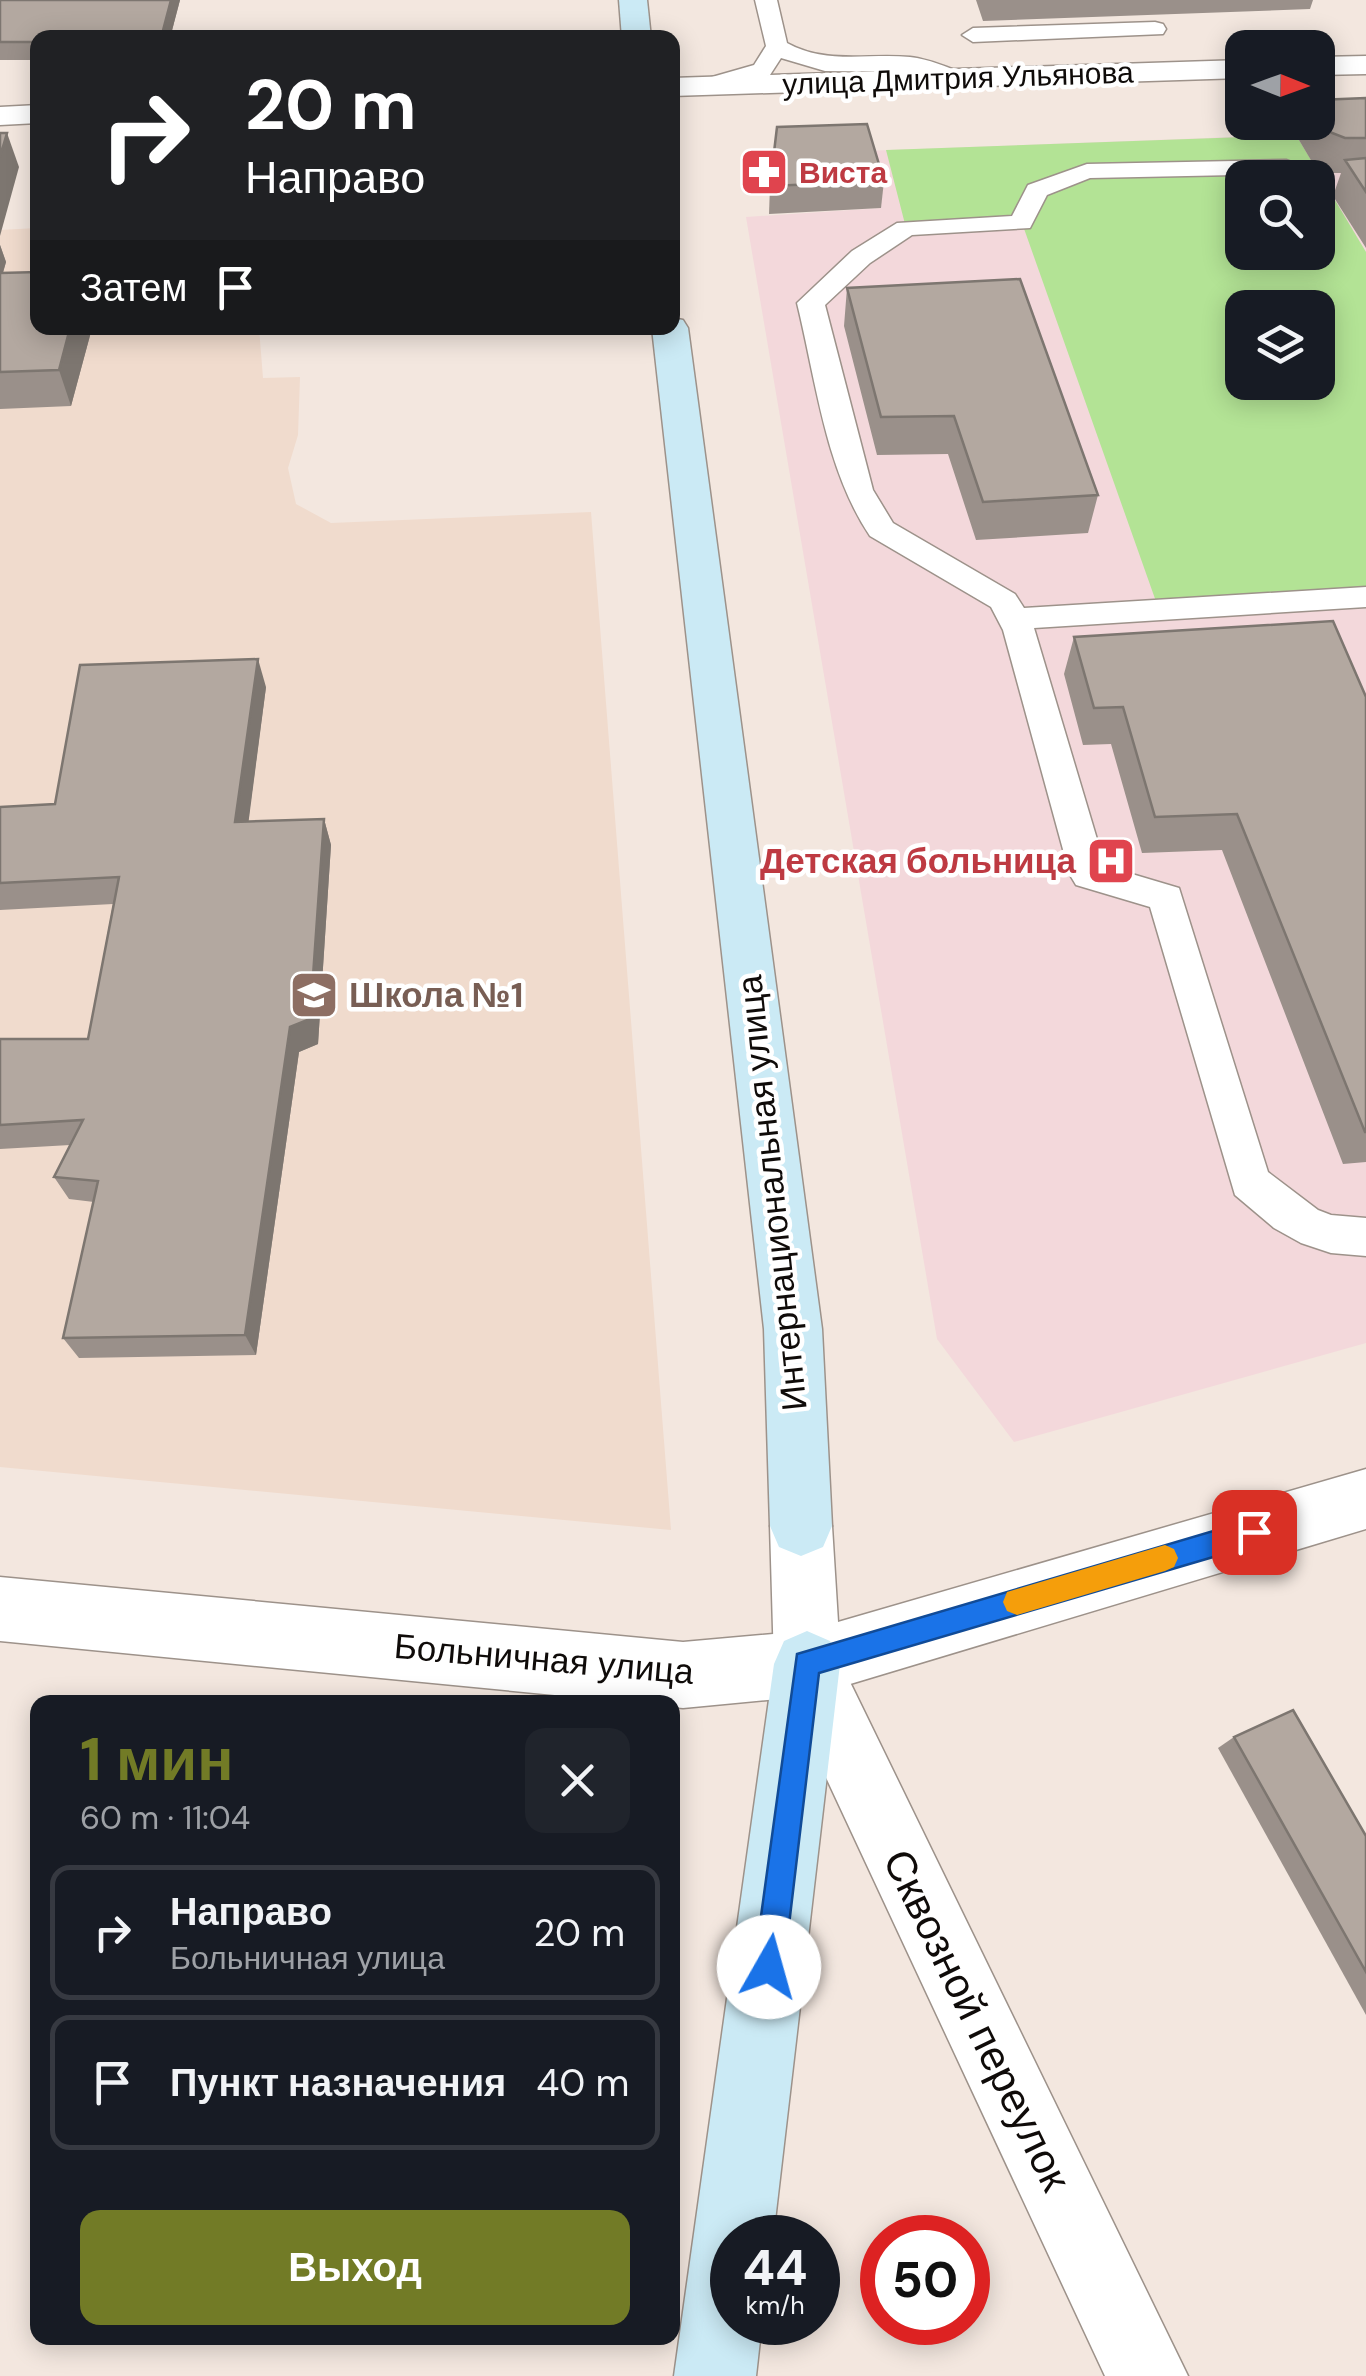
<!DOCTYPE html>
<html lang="ru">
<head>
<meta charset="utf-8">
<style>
  body { margin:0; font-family:"DM Sans",sans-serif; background:#20242c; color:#f1f3f6; height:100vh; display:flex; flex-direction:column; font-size:38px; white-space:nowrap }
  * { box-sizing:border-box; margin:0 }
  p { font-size:32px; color:#9ea1a6 }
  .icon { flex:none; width:55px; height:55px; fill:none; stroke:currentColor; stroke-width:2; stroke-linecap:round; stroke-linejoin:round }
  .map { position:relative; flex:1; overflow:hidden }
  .drawer { position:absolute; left:30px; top:1695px; width:650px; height:650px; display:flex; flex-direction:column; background:#171b24; border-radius:20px; box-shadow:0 5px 25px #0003 }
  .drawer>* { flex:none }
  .banner { position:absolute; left:30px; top:30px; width:650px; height:305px; border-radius:20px; box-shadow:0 5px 25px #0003; background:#202124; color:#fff; overflow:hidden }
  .needle { width:65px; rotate:91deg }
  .controls { position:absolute; left:1225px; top:30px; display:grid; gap:20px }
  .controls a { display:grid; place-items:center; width:110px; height:110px; border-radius:20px; background:#171b24; box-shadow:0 5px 25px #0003; font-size:50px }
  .speed { position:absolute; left:710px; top:2215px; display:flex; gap:20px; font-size:50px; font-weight:700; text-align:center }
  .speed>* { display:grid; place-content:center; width:130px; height:130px; border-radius:50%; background:#171b24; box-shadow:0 5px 25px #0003; line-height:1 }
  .speed small { font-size:25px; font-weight:400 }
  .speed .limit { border:15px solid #d22; background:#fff; color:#111 }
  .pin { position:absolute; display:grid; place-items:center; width:85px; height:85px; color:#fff; margin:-42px; border-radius:20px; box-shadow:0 5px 15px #0006 }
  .me { position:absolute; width:110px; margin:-55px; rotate:7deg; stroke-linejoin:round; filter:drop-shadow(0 0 8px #0008) }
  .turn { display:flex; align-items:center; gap:35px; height:210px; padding:0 50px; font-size:45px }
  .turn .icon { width:130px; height:130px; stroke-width:2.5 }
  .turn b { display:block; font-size:70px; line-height:85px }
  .then { display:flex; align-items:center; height:95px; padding:0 50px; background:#0003; gap:20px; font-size:38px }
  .round { display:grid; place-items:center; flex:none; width:105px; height:105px; border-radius:20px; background:#20242c }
  .summary { display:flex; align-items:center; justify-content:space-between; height:170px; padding:0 50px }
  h1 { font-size:60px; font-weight:700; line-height:75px; color:#727b26 }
  .primary-button { display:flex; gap:20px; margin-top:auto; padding:20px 50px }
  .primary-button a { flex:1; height:115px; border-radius:20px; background:#727b26; color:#fff; font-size:40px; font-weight:700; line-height:115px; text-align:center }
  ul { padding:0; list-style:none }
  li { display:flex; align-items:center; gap:30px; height:135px; margin:0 20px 15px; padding:0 30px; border:5px solid #363941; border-radius:20px }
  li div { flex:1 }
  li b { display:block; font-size:38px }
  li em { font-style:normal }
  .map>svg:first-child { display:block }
  .education { fill:#f0dbcd }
  .medical { fill:#f3d8db; fill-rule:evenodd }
  .green { fill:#b3e395; fill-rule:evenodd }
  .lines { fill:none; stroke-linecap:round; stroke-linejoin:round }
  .service-casing { stroke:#9d928a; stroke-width:3 }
  .minor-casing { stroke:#9d928a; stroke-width:3 }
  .tertiary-casing { stroke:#9d928a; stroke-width:3 }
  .secondary-casing { stroke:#9d928a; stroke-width:3 }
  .service { fill:#fff; fill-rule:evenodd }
  .minor { fill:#fff; fill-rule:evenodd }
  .tertiary { fill:#fff; fill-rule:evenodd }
  .secondary { fill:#cbeaf5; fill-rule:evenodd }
  .wall { fill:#9a908a }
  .shaded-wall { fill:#7d7670 }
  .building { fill:#b3a8a0; stroke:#7d7670; stroke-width:2.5 }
  .route { fill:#1a73e8; stroke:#114b97; stroke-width:2.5 }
  .slow { fill:#f59e0b }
  .labels { text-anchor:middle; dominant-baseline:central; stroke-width:9; stroke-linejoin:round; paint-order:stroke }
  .far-street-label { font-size:30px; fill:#0f0b09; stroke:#fff }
  .far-health-label { font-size:30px; font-weight:bold; fill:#be3a42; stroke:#fff; text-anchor:start }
  .health-label { font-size:35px; font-weight:bold; fill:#be3a42; stroke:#fff; text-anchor:end }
  .education-label { font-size:35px; font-weight:bold; fill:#785e54; stroke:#fff; text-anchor:start }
  .street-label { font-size:35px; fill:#0f0b09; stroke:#fff }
  .near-street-label { font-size:42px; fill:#0f0b09; stroke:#fff }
</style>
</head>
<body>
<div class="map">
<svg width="1366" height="2376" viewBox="0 0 1366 2376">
  <rect width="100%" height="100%" fill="#f3e7df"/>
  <!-- education -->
  <polygon class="education" points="37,228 38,328 259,328 263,378 300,377 298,435 288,468 296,504 331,523 591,512 671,1530 0,1467 0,230"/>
  <!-- medical -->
  <path class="medical" d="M1366,132v1211l-352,99 -77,-103 -191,-1122 135,-9 -17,-57zM1242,178h76v74h-76zM1242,308h76v74h-76z"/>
  <!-- green -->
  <path class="green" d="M1296,135l70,117v345l-207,13 -137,-387 -116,5 -20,-78zM1242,178h76v74h-76zM1242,308h76v74h-76z"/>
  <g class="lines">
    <!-- service casing -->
    <g class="service-casing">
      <g id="service">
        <path d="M755,0h22l10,43c40,22 80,10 123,14 19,2 36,10 53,16l4,5 -12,7 -40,-13 -90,-1 -44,-13 -11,17 -64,18 -8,-2 -4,-5 4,-5 56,-16 12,-19z"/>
        <polygon points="1155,22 1163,24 1166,29 1163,34 973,42 962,35 973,28"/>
        <path d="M1286,160l35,13 3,5 -6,6v-6l-35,-4 -193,4 -43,17 -17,33 -118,7 -42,28 -45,42 48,185 20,33 122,71 9,14 342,-21v20l-332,21 71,238 74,22 89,284 50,38 13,5 35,3v38l-35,-3 -30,-10 -27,-15 -39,-33 -85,-288 -74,-22 -6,-10 -67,-245 -12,-23 -121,-71c-45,-67 -54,-156 -73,-233l55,-52 45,-28 115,-7 16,-31 59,-21z"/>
      </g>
    </g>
    <!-- minor casing -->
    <g class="minor-casing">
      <polygon id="minor" points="0,1577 683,1642 807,1631 830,1641 1188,2376 1105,2376 789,1698 683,1708 672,1707 672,1702 627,1702 0,1641"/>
    </g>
    <!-- tertiary casing -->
    <g class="tertiary-casing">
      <g id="tertiary">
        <polygon points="1366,56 1366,74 1318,75 1318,57"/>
        <polygon points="1242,60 1242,78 672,96 672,78"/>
        <polygon points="38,105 38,123 0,125 0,107"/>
        <polygon points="1366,1469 1366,1529 807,1697 784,1687 774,1664 770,1526 779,1505 801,1496 823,1505 832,1526 838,1622"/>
      </g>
    </g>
    <!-- secondary casing -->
    <g class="secondary-casing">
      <g id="secondary">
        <polygon points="619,0 647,0 651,38 622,38"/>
        <polygon points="672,318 683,320 688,328 822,1329 832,1526 823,1547 801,1556 779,1547 770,1526 764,1329 652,328 672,328"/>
        <polygon points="807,1631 830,1641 840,1664 773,2238 732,2238 732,2322 762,2322 756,2376 674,2376 774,1664 784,1641"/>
      </g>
    </g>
    <!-- service -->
    <use href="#service" class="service"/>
    <!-- minor -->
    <use href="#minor" class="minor"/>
    <!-- tertiary -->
    <use href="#tertiary" class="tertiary"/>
    <!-- secondary -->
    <use href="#secondary" class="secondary"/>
  </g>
  <!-- wall -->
  <g class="wall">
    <polygon points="0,0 180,0 170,38 38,38 38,60 0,60"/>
    <polygon points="976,0 1313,0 1310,9 983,21"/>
    <polygon points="1366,98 1366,248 1333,196 1341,173 1334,173 1315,167 1296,135 1300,122 1318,122 1318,100"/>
    <polygon points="884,181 881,208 769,214 770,186"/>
    <polygon points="0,245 6,262 3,273 92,328 71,406 0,409"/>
    <polygon points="847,288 1098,495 1088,533 976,540 948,454 877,455 844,326"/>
    <polygon points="1074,637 1366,697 1366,1162 1343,1164 1222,850 1142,853 1111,744 1083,745 1064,674"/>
    <polygon points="266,687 248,822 324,819 331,845 318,1044 299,1052 256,1355 79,1358 63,1338 94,1202 69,1199 54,1177 70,1145 0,1149 0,1039 88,1039 113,904 0,910 0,807 55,804"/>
    <polygon points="1234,1737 1366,1836 1366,2015 1218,1748"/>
  </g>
  <!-- shaded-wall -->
  <g class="shaded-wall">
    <polygon points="171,0 180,0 170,38 161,38"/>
    <polygon points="7,133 19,167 0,236 0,157"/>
    <polygon points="0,245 6,262 0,282"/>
    <polygon points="70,328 92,328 71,406 59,370"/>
    <polygon points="258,659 266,687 245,849 235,822"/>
    <polygon points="324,819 331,845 318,1044 299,1052 256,1355 245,1335 290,1027"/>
  </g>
  <!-- building -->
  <g class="building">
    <polygon points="0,0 171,0 161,38 38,38 38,42 0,42"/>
    <polygon points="1366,98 1366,138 1345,138 1327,131 1318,117 1318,100"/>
    <polygon points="867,124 884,181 770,186 777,127"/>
    <polygon points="0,133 7,133 0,157"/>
    <polygon points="1366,158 1366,192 1345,160"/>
    <polygon points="38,272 38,328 70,328 59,370 0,372 0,273"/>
    <polygon points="1020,279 1098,495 983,502 954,416 881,417 847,288"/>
    <polygon points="1333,621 1366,697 1366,1132 1365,1132 1237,814 1155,817 1123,707 1094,708 1074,637"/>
    <polygon points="258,659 235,822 324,819 310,1019 290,1027 245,1335 63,1338 98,1181 54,1177 83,1120 0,1125 0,1039 88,1039 119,877 0,883 0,807 55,804 80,665"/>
    <polygon points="1293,1710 1366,1836 1366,1972 1234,1737"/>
  </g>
  <!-- route -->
  <polygon class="route" points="1254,1519 1263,1523 1267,1532 1263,1541 1254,1545 819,1673 784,1967 780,1978 769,1982 759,1978 754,1967 797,1654"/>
  <!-- slow -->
  <polygon class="slow" points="1165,1545 1174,1549 1178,1558 1174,1567 1165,1571 1017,1615 1007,1611 1003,1602 1007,1592 1017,1589"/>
  <!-- icons -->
  <defs>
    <g id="pharmacy-square" transform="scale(2.5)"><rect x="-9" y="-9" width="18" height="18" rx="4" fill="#e0444e" stroke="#fff"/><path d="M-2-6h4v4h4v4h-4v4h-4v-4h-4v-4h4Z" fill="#fff"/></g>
    <g id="hospital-square" transform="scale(2.5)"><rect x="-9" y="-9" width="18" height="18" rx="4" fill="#e0444e" stroke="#fff"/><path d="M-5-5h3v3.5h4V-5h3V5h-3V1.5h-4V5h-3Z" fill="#fff"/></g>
    <g id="school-square" transform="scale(2.5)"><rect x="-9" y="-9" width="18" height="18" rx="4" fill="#8d6e63" stroke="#fff"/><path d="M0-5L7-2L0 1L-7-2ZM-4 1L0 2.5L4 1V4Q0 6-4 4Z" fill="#fff"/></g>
  </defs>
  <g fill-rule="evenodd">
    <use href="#pharmacy-square" x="764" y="172"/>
    <use href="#hospital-square" x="1111" y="861"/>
    <use href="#school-square" x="314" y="995"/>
  </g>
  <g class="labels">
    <!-- far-street labels -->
    <g class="far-street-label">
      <text transform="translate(958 78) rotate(-2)">улица Дмитрия Ульянова</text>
    </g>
    <!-- far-health labels -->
    <g class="far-health-label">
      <text x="799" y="172">Виста</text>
    </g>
    <!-- health labels -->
    <g class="health-label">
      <text x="1076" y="861">Детская больница</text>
    </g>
    <!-- education labels -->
    <g class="education-label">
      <text x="349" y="995">Школа №1</text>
    </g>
    <!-- street labels -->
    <g class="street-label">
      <text transform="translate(772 1193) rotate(-96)">Интернациональная улица</text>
      <text transform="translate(544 1659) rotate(5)">Больничная улица</text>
    </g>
    <!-- near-street labels -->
    <g class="near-street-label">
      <text transform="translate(977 2020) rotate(64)">Сквозной переулок</text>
    </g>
  </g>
</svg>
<div class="controls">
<a><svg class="needle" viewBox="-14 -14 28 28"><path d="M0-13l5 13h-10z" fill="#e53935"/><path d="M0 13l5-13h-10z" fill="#9ea1a6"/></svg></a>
<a><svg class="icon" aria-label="search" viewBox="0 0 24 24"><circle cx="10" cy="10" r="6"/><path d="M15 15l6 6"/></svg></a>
<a><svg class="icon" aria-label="layers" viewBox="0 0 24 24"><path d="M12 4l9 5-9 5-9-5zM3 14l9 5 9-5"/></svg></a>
</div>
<div class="speed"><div>44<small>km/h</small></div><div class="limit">50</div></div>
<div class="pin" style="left:1254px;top:1532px;background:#d93025"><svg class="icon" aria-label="arrive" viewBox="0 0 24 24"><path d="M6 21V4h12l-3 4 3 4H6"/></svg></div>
<svg class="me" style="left:769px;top:1967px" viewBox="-20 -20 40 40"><circle r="19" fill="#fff"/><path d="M0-13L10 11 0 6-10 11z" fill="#1a73e8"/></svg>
<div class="banner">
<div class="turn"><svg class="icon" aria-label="right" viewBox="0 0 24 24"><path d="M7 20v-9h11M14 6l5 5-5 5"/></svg><div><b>20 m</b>Направо</div></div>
<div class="then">Затем<svg class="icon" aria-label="arrive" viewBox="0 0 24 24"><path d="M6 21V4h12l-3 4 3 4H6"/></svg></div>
</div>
<section class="drawer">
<div class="summary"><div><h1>1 мин</h1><p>60 m · 11:04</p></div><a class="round"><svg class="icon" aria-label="close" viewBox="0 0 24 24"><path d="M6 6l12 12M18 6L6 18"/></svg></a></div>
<ul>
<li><svg class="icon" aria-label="right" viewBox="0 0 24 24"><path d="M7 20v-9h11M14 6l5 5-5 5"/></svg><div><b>Направо</b><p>Больничная улица</p></div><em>20 m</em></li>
<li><svg class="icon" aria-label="arrive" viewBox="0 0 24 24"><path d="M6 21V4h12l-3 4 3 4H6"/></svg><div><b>Пункт назначения</b></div><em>40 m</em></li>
</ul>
<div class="primary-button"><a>Выход</a></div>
</section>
</div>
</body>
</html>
